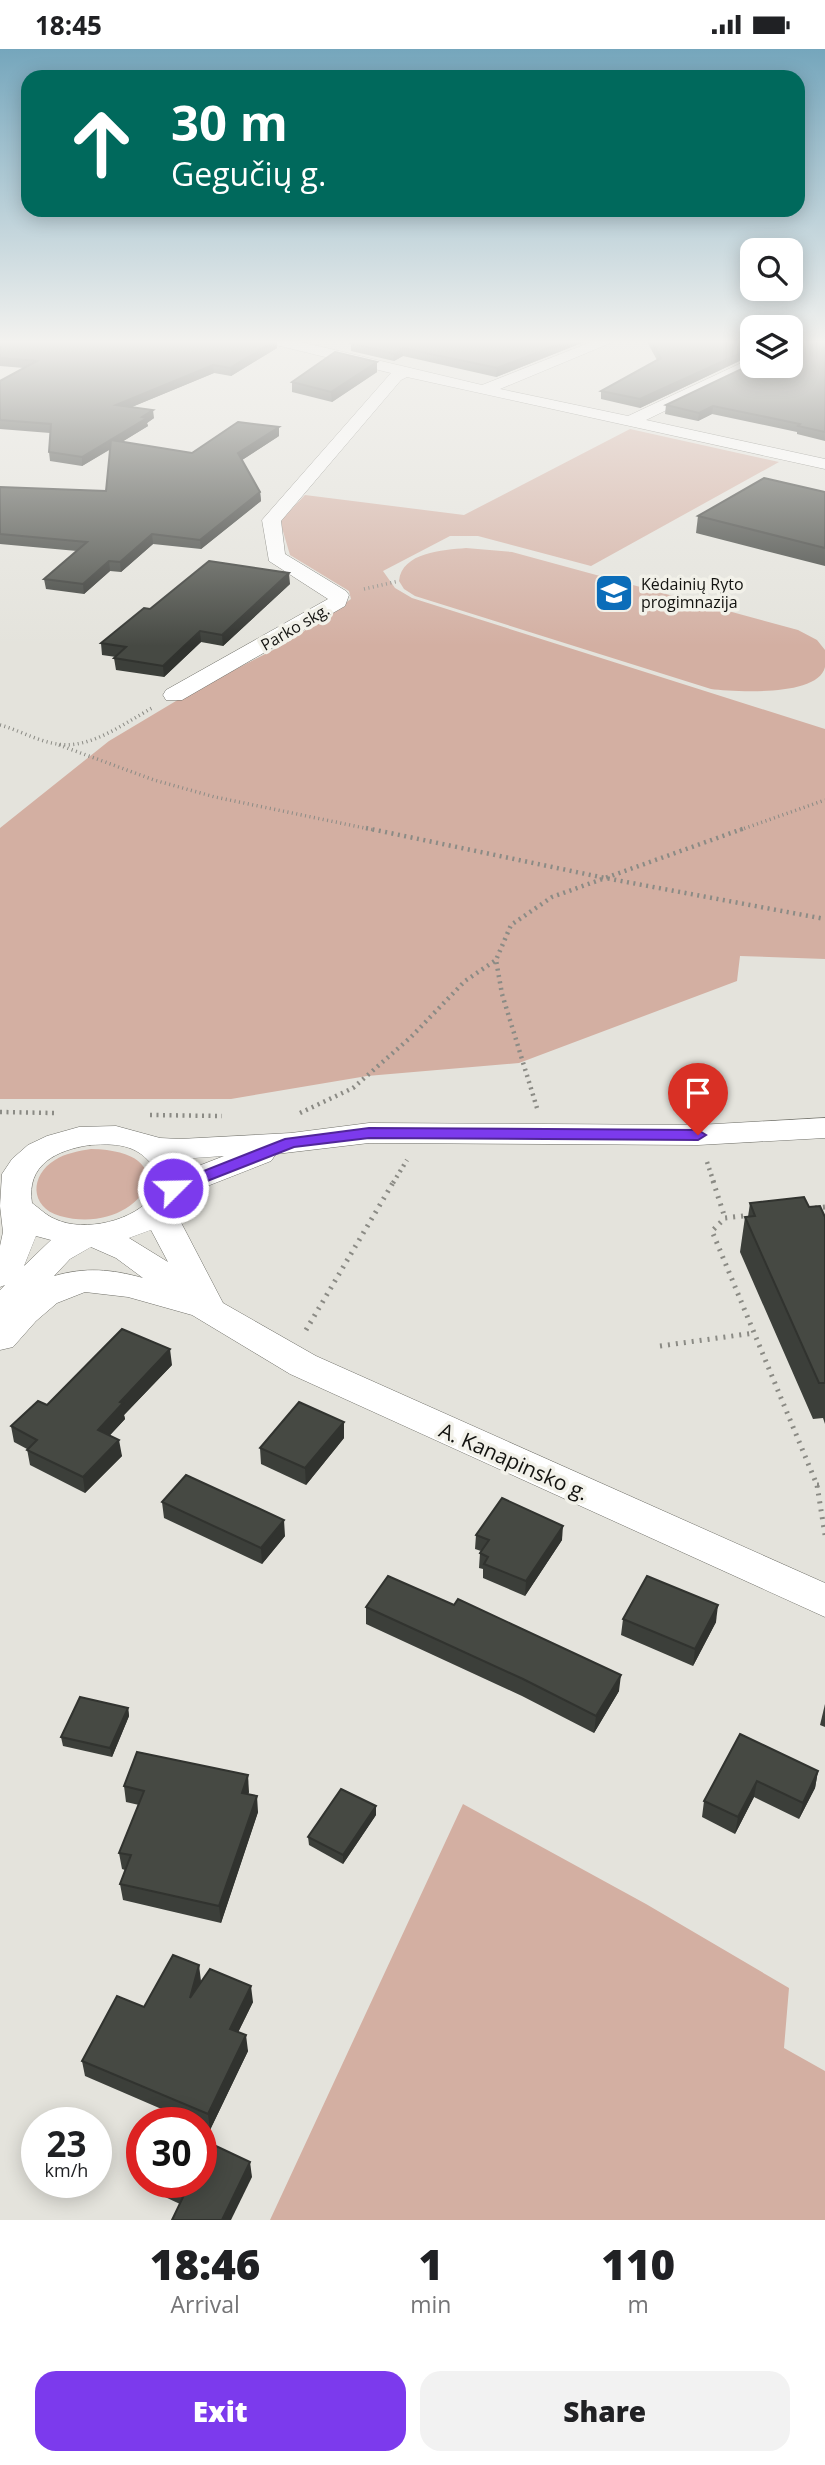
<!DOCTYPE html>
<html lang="en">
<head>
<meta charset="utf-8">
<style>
  body { margin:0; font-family:"Open Sans",sans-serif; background:#f2f2f2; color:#202124; height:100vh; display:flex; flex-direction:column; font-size:26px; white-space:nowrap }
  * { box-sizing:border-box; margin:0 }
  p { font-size:23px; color:#757577 }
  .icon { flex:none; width:38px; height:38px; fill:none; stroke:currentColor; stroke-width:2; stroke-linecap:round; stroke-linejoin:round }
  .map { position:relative; height:2171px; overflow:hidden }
  .panel { display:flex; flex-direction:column; background:#fff; flex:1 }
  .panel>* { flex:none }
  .banner { position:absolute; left:21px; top:21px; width:784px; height:147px; border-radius:21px; box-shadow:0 4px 18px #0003; background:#00695c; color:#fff; overflow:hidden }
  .tools { position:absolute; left:740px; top:189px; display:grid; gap:14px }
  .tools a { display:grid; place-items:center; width:63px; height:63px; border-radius:14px; background:#fff; box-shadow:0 4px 18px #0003; font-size:35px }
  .speed { position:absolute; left:21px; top:2058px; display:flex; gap:14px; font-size:35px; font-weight:700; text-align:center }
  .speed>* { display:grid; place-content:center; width:91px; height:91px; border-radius:50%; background:#fff; box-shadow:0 4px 18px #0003; line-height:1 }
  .speed small { font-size:18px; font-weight:400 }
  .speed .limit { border:10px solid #d22; background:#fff; color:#111 }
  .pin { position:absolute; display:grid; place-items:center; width:60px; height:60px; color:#fff; margin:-72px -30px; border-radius:50% 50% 50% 0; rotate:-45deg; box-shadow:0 0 7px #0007 }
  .pin .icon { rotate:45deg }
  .me { position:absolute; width:77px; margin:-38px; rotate:67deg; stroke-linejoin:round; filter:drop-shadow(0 0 5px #0008) }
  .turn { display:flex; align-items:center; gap:24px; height:147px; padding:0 35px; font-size:32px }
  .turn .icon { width:91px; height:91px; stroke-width:2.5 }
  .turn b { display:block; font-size:49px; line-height:60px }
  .eta { display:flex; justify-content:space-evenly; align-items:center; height:119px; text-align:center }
  .eta b { font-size:42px; font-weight:800; line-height:49px }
  .primary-button { display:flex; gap:14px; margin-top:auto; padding:14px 35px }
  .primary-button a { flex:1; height:80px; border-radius:21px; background:#7c3aed; color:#fff; font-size:28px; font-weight:800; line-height:80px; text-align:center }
  .primary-button a+a { background:#f2f2f2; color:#202124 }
  .status { display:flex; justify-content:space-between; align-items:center; height:49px; padding:0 35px; background:#fff; direction:ltr }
  .status svg { height:19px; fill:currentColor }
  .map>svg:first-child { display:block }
  .green { fill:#d3afa2 }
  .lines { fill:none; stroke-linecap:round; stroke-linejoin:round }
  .street-casing { stroke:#71716a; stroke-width:1 }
  .path-far2 { stroke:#8b8b85; stroke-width:3.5; stroke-dasharray:1 3.5; stroke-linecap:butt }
  .path-far1 { stroke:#8b8b85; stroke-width:4.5; stroke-dasharray:2 4.5; stroke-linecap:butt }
  .path { stroke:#8b8b85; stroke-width:5; stroke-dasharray:2 6; stroke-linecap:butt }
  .street { fill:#fff; fill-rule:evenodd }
  .wall { fill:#3c3f3a }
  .shaded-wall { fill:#31332f }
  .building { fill:#464943; stroke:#31332f; stroke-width:2 }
  .route { fill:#7c3aed; stroke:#51269a; stroke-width:2 }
  .labels { text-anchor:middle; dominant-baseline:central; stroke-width:7; stroke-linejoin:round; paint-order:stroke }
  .far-poi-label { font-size:16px; fill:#131310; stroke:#f2f1e9; text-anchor:start }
  .far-street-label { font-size:16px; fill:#131310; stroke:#f2f1e9 }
  .near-street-label { font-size:21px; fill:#131310; stroke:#f2f1e9 }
</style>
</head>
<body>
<div class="status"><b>18:45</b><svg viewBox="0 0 49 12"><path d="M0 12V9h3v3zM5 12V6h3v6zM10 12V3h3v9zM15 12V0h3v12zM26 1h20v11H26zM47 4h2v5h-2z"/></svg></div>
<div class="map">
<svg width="825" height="2171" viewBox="0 0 825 2171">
  <rect width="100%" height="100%" fill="#e4e3dc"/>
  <!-- green -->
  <g class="green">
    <polygon points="630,380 779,413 591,517 478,487 450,487 383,522 395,539 412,549 825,680 825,910 740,907 737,932 519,1014 367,1027 231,1050 0,1050 0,779 109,692 191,643 285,595 351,550 349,542 290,506 280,472 305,446 464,466"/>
    <path d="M466,499l46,4 286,78 19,10 8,10c0,5 0,12 0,17 -7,30 -90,25 -114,22l-296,-93 -11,-7 -5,-8c3,-29 44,-31 67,-33z"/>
    <path d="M91,1100c104,2 46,89 -31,67 -31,-9 -30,-41 -5,-56 11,-7 24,-9 36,-11z"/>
    <polygon points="463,1755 646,1855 789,1939 784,1999 825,2022 825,2171 270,2171"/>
  </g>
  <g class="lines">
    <!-- street casing -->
    <g class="street-casing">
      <g id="street">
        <polygon points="273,293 301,293 482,336 591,293 613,293 500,340 628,367 752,309 752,317 758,317 646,371 825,410 825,420 407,328 401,331 281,472 285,505 346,542 349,546 345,557 182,651 166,651 163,646 166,641 328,550 269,512 262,471 391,324 276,296"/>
        <path d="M825,1069v20l-127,7 -329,-2 -93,11 -5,7 -84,33 -12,17 48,92 93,53 509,227v34l-535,-243 -98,-59 -64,-18 -43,-5 -28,11 -21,18 -23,26 -13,3v-60l5,-5 -5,2v-41l3,-14 -3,-26 2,-32 10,-15 16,-14 19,-9 32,-9 37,-1 44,12 20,1 111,-6 78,-10 329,2zM90,1096c31,-2 50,0 68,28 -1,7 -1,15 -4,21 -18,27 -70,39 -99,25 -8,-3 -16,-11 -23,-16 -6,-38 24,-53 58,-58zM224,1107l-36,14 -7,-11zM151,1181l17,32 -39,-24zM36,1187l15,4 -27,26zM91,1198l25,11 27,20c-32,-9 -58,-11 -89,-2l16,-17z"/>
      </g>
    </g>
    <!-- path-far2 -->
    <g class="path-far2">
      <polyline points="364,540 399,532"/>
      <path d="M0,676c19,5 37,16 57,19 32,6 68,-21 95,-36"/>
      <polyline points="59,696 154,731 215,748 374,781"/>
      <polyline points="740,781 825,751"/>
    </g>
    <!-- path-far1 -->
    <g class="path-far1">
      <polyline points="366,779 605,829 825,870"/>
      <polyline points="537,1059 502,945 496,911 511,876 552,848 745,779"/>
      <polyline points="0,1063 54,1064"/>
      <polyline points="300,1064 353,1039 411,988 465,932 496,911"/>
      <polyline points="150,1066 222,1067"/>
      <polyline points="707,1113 714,1134"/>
      <polyline points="393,1134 407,1111"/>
    </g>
    <!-- path -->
    <g class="path">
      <polyline points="713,1132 725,1169"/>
      <polyline points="815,1159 825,1158"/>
      <polyline points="751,1166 725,1169 712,1182 817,1436 825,1486"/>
      <polyline points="306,1281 394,1132"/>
      <polyline points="660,1297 754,1284"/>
      <polyline points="817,1436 825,1436"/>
    </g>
    <!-- street -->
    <use href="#street" class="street"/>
  </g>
  <!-- wall -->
  <g class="wall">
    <polygon points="0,293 277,293 277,299 231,327 214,324 132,358 154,369 147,374 148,377 122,393 192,404 279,387 242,411 260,443 261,452 201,500 153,495 121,523 110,522 84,545 46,540 44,530 77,502 0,495 0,438 106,442 111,400 82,417 50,412 49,403 50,384 0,380 0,332 24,319 0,317"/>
    <polygon points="353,293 584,293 496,328 403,307 394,312 351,302 351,294"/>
    <polygon points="647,293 752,293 752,306 640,359 601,350 601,342 657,311"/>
    <polygon points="825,293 825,392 797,385 797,383 712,365 698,372 665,365 666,356"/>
    <polygon points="377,313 377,323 332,353 292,343 292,333"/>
    <polygon points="825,443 825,517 696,484 698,467"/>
    <polygon points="290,535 223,597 201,593 164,628 116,621 114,609 116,608 102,606 101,594 150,560"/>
    <polygon points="750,1154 809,1158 825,1168 825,1375 823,1369 813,1370 740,1203 745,1168 748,1168"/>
    <polygon points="172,1316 124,1366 125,1370 110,1386 122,1407 85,1444 30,1416 27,1400 14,1393 11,1377 47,1356"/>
    <polygon points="344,1389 306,1436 261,1415 260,1399"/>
    <polygon points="162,1453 285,1487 262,1515 164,1469"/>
    <polygon points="476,1486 562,1491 525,1547 483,1529 483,1520 479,1519 480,1504 481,1502 475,1500"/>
    <polygon points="366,1558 619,1642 594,1684 522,1647 366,1575"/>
    <polygon points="623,1570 716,1573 693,1617 621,1586"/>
    <polygon points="825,1655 825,1678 820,1676"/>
    <polygon points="128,1659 129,1667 112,1708 63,1697 61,1688"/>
    <polygon points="740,1685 818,1722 815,1739 799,1770 754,1748 735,1785 702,1768 704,1752"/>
    <polygon points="124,1737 249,1743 248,1745 258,1763 221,1874 123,1851 120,1835 125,1821 122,1820 119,1804 139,1756 126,1753"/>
    <polygon points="376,1766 343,1815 309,1796 308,1788"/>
    <polygon points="201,1932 253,1953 238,1983 248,2002 210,2081 201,2077 201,2074 194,2074 85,2027 82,2012 144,1958"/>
    <polygon points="252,2128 180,2155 165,2148 162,2133"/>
  </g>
  <!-- shaded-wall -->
  <g class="shaded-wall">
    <polygon points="273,293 277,293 277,299 231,327 230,319"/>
    <polygon points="564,293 584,293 496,328 497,319"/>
    <polygon points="403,299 403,307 394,312 394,305"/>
    <polygon points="752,299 752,306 640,359 640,350"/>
    <polygon points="377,313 377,323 332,353 331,343"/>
    <polygon points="213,316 214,324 117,364 116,356"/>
    <polygon points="713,357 712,365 698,372 699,364"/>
    <polygon points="153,361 154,369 147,374 148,377 82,417 82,408"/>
    <polygon points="279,378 279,387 239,413 238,404"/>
    <polygon points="260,443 261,452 201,500 200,491"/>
    <polygon points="152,485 153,495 121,523 120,513"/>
    <polygon points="109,512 110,522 84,545 83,535"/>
    <polygon points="289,524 290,535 223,597 222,586"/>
    <polygon points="200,582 201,593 164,628 163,617"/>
    <polygon points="170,1300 172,1316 124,1366 125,1370 100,1397 98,1381 120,1353"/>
    <polygon points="344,1373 344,1389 306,1436 305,1419"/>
    <polygon points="119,1391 122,1407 85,1444 83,1428"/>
    <polygon points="284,1471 285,1487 262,1515 261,1499"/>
    <polygon points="563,1477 562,1491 525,1547 526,1532"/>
    <polygon points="718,1556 716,1573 693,1617 695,1600"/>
    <polygon points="621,1626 619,1642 594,1684 596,1667"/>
    <polygon points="128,1659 129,1667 112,1708 110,1699"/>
    <polygon points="818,1722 815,1739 799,1770 803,1754"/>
    <polygon points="248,1726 249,1743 243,1760 242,1744"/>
    <polygon points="757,1732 754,1748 735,1785 738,1768"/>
    <polygon points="257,1747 258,1763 221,1874 219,1857"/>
    <polygon points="376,1757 376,1766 343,1815 343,1806"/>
    <polygon points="199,1916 201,1932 190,1949"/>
    <polygon points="251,1937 253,1953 232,1996 230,1980"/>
    <polygon points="246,1986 248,2002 210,2081 208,2065"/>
    <polygon points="250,2113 252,2128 231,2171 222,2171"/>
  </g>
  <!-- building -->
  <g class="building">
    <polygon points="0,293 273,293 230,319 213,316 116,356 153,361 142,368 147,369 82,408 49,403 51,375 0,371 0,332 37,312 0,309"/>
    <polygon points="353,293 564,293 497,319 403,299 394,305 351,294"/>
    <polygon points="652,293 752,293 752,299 640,350 601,342 661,309"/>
    <polygon points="791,293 825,293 825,383 798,377 800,375 713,357 699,364 666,356 752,315 752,317 791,317"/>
    <polygon points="335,303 377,313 331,343 292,333"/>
    <polygon points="238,373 279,378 238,404 260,443 200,491 152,485 120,513 109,512 83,535 44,530 87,493 0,485 0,438 106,442 111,391 192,404"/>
    <polygon points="764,429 825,443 825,499 698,467"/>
    <polygon points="209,512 289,524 222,586 200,582 163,617 114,609 126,598 101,594 144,559 150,560"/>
    <polygon points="804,1148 809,1158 820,1157 825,1168 825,1334 819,1334 745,1168 755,1167 750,1154"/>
    <polygon points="122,1280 170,1300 120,1353 123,1354 98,1381 119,1391 83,1428 27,1401 37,1391 11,1377 38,1352 47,1356"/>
    <polygon points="299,1353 344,1373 305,1419 260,1399"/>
    <polygon points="186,1426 284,1471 261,1499 162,1453"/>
    <polygon points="502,1449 563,1477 526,1532 484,1515 488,1508 480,1504 489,1491 476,1486"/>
    <polygon points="388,1527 454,1556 458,1550 621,1626 596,1667 523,1630 366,1558"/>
    <polygon points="647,1527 718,1556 695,1600 623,1570"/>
    <polygon points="80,1648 128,1659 110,1699 61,1688"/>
    <polygon points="740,1685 818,1722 803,1754 757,1732 738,1768 704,1752"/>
    <polygon points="137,1703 248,1726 242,1744 257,1747 219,1857 120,1835 131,1806 119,1804 144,1742 124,1737"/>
    <polygon points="341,1740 376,1757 343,1806 308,1788"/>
    <polygon points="173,1906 199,1916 190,1949 210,1920 251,1937 230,1980 246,1986 208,2065 82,2012 117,1947 144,1958"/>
    <polygon points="201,2090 250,2113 222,2171 172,2171 185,2144 163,2133 201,2133"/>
  </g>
  <!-- sky -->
  <linearGradient id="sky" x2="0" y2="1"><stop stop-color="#75a6bc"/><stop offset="0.49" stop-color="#f3f2ef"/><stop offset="1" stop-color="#f3f2ef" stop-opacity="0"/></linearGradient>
  <rect width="825" height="597" fill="url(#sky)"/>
  <!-- route -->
  <polygon class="route" points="369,1079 698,1081 706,1086 698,1091 369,1089 294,1098 179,1143 173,1145 165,1139 168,1136 285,1090"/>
  <!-- icons -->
  <defs>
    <g id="school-square" transform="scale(2.0125)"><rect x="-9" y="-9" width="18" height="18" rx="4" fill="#0b6db9" stroke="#f2f1e9"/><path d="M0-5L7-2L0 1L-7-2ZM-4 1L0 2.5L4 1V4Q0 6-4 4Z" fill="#fff"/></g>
  </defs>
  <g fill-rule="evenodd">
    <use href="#school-square" x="614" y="544"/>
  </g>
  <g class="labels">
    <!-- far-poi labels -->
    <g class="far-poi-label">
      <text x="641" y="535">Kėdainių Ryto<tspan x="641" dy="18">progimnazija</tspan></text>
    </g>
    <!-- far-street labels -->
    <g class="far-street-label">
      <text transform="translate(295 578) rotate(-30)">Parko skg.</text>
    </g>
    <!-- near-street labels -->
    <g class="near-street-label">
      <text transform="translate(514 1412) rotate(24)">A. Kanapinsko g.</text>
    </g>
  </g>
</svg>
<div class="tools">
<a><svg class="icon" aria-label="search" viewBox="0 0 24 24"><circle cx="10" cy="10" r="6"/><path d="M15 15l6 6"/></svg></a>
<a><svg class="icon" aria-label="layers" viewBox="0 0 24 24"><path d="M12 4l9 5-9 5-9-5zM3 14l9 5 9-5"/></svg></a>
</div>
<div class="speed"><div>23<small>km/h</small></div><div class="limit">30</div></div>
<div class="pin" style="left:698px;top:1086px;background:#d93025"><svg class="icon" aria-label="arrive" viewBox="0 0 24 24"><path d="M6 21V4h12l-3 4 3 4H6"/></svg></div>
<svg class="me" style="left:173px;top:1139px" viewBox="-20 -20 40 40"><circle r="17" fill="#7c3aed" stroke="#fff" stroke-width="3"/><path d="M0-11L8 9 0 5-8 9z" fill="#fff"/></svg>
<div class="banner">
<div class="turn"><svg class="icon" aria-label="ahead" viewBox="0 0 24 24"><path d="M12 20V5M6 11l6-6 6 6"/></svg><div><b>30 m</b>Gegučių g.</div></div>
</div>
</div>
<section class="panel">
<div class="eta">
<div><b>18:46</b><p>Arrival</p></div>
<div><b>1</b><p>min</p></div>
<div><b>110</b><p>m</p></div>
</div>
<div class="primary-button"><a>Exit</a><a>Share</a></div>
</section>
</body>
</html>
